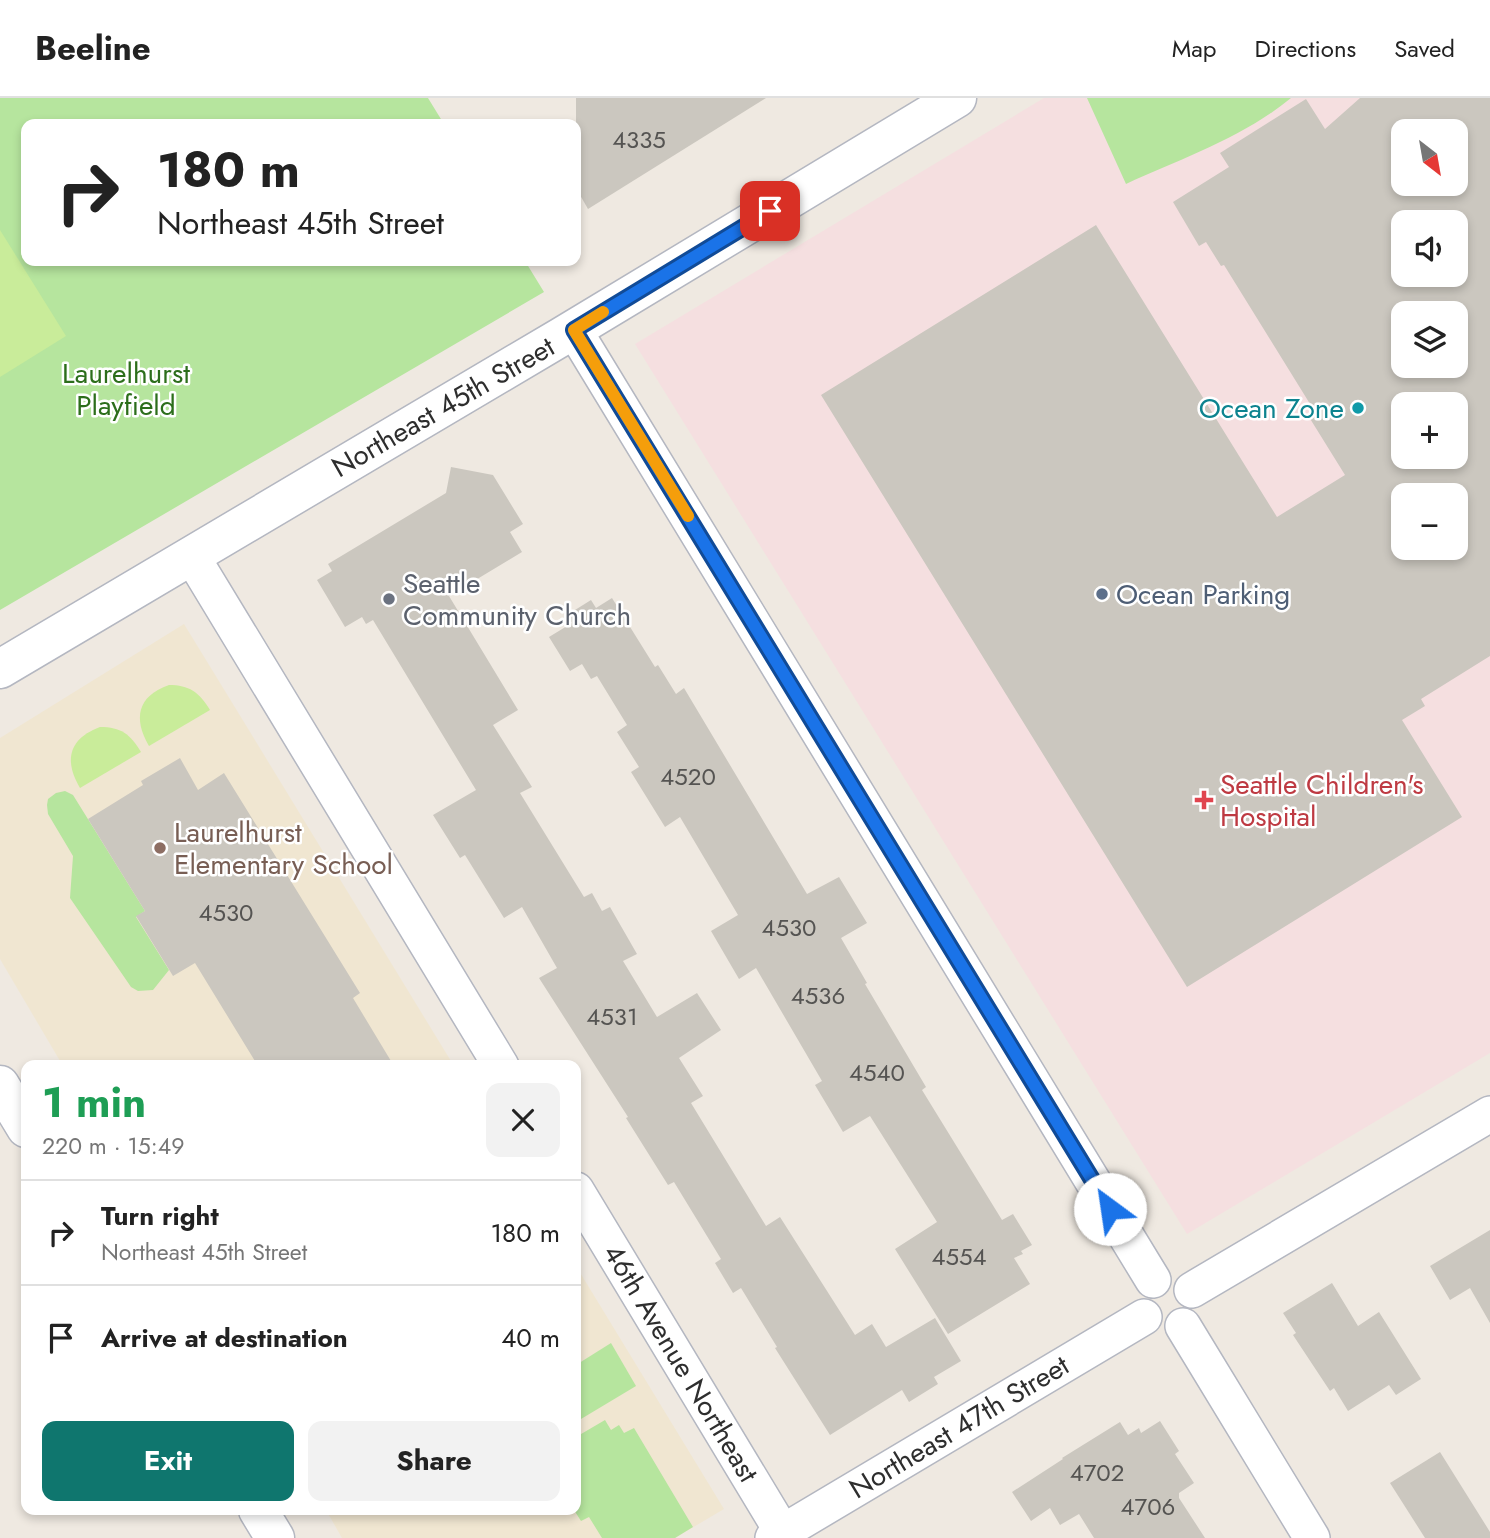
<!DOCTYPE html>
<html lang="en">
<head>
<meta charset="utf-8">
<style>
  body { margin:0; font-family:Jost,sans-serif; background:#f2f2f2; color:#222; height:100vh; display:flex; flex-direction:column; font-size:26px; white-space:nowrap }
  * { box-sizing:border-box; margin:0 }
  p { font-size:23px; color:#767676 }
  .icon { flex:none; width:38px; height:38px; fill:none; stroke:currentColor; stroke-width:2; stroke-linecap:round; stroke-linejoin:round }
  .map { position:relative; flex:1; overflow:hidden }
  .details { position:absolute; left:21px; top:962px; width:560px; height:455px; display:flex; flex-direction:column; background:#fff; border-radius:14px; box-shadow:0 4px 10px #0003 }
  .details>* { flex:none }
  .top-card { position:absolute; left:21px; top:21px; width:560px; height:147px; border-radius:14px; box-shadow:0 4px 10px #0003; background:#fff; color:#222; overflow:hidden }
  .needle { width:46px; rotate:149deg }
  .tools { position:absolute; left:1391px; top:21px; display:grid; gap:14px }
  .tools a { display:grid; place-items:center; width:77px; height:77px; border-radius:14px; background:#fff; box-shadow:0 4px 10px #0003; font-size:35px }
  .pin { position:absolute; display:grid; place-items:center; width:60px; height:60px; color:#fff; margin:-30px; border-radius:14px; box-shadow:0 4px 10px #0006 }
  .me { position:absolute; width:77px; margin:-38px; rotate:329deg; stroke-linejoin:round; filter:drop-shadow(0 0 5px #0008) }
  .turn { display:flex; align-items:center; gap:24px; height:147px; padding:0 21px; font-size:32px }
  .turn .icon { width:91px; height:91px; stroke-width:2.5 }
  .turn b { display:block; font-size:49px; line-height:60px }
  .round { display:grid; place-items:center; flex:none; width:74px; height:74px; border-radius:14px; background:#f2f2f2 }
  .headline { display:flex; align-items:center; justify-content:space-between; height:119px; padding:0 21px }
  h1 { font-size:42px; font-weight:700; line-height:52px; color:#1e9e55 }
  .cta { display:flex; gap:14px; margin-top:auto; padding:14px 21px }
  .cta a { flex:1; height:80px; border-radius:14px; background:#0f766e; color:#fff; font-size:28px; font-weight:700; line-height:80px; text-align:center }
  .cta a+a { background:#f2f2f2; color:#222 }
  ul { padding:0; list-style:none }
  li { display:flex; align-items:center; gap:21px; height:105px; padding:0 21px; border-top:2px solid #e0e0e0 }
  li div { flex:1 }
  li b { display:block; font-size:26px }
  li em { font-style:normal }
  header { display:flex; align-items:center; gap:42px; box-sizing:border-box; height:98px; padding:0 35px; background:#fff; border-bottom:2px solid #e0e0e0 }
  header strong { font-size:33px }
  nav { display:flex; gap:38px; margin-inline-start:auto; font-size:24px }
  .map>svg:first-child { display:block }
  .education { fill:#f0e6d1 }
  .medical { fill:#f5dfe0; fill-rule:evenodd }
  .green { fill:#b6e59e }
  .pitch { fill:#c9ec9a }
  .building { fill:#cbc7bf; fill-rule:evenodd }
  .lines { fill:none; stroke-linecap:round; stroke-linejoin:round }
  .minor-casing { stroke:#b4b7c1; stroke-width:38 }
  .tertiary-casing { stroke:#b4b7c1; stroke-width:41 }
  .minor { stroke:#fff; stroke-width:35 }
  .tertiary { stroke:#fff; stroke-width:38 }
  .route-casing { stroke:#114b97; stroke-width:18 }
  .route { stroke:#1a73e8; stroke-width:12 }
  .slow { stroke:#f59e0b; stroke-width:12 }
  .culture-dot { fill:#0f9aa8; stroke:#fff; stroke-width:2.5 }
  .service-dot { fill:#5c6f8a; stroke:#fff; stroke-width:2.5 }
  .worship-dot { fill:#6b7280; stroke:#fff; stroke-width:2.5 }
  .health-dot { fill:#e0444e; stroke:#fff; stroke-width:2.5 }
  .education-dot { fill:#8d6e63; stroke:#fff; stroke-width:2.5 }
  .labels { text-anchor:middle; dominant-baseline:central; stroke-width:5; stroke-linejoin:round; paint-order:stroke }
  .number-label { font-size:24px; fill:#555452 }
  .park-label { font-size:28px; fill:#2c6e1b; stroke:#fff }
  .street-label { font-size:28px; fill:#2e2e2e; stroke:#fff }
  .culture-label { font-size:28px; fill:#0d838f; stroke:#fff; text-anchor:end }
  .worship-label { font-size:28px; fill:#5b616d; stroke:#fff; text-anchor:start }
  .service-label { font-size:28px; fill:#4e5e75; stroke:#fff; text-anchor:start }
  .health-label { font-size:28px; fill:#be3a42; stroke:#fff; text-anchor:start }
  .education-label { font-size:28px; fill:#785e54; stroke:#fff; text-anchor:start }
</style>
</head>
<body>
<header>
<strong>Beeline</strong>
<nav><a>Map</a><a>Directions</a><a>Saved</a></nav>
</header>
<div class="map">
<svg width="1490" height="1440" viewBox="0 0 1490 1440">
  <rect width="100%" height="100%" fill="#efe9e1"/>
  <!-- education -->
  <g class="education">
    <polygon points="184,526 454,968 63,968 0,861 0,640"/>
    <polygon points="576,1168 724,1411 675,1440 342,1440 326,1412 576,1412"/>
  </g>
  <!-- medical -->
  <path class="medical" d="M1044,0h446v955l-303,181 -552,-890zM1404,33h52v53h-52zM1404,124h52v53h-52zM1404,215h52v53h-52zM1404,306h52v53h-52zM1404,397h52v53h-52z"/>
  <!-- green -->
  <g class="green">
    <polygon points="0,0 428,0 444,26 26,26 26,163 525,163 544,194 0,512"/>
    <path d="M1087,0h204c-47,39 -110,61 -165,86z"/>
    <polygon points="65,693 73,697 145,813 136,819 169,872 153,892 138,893 131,889 70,800 73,758 48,716 47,707 48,701 56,695"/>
    <polygon points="611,1245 636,1288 576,1324 576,1267"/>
    <polygon points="605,1322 611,1332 619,1327 624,1335 634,1330 693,1429 675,1440 602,1440 589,1419 581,1423 574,1412 576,1412 576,1339"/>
  </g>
  <!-- pitch -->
  <g class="pitch">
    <polygon points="0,132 66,238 0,279"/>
    <path d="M169,587c20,0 30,7 41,25l-61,36c-16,-27 -12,-50 20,-61z"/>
    <path d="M100,629c21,0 30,7 41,25l-61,36c-16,-27 -12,-49 20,-61z"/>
  </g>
  <!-- building -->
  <g class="building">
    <polygon points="576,0 766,0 588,111 576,90"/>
    <path d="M1360,0h130v558l-69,43 4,7 -23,14 60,97 -275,170 -366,-592 275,-170 181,292 68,-42 -36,-58 6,-5 -91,-147 -3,1 -15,-24 -7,4 -26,-44 56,-35 -9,-14 86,-54 19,30zM1404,33h52v53h-52zM1404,124h52v53h-52zM1404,215h52v53h-52zM1404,306h52v53h-52zM1404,397h52v53h-52z"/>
    <polygon points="451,369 493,377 523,426 510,434 522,454 449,498 518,612 493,627 532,689 520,695 584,799 592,795 602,813 610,809 637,856 623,863 657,919 697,895 721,932 679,960 703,998 691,1005 766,1128 780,1119 855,1237 872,1226 886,1249 935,1220 961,1263 934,1279 938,1286 909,1304 902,1292 830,1337 775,1250 777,1249 741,1190 733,1195 715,1165 721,1161 674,1084 668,1087 626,1020 628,1019 539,880 557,870 522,809 504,820 465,757 460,760 433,717 476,692 373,522 366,526 362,519 345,529 317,482 332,473 328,466 446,395"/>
    <polygon points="612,500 655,569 658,567 676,596 684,590 807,796 839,779 867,825 841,840 867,885 865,886 926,989 922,992 1002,1122 1013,1116 1032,1147 1021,1153 1023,1156 1014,1160 1030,1186 948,1236 895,1151 937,1124 870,1018 843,1034 815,987 822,983 756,870 739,881 711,833 738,817 680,719 665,729 631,674 639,669 617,634 627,627 597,578 591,581 582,566 570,573 549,539 572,525 567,517 591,502 596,510"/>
    <polygon points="180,660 198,692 224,675 360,895 353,900 394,968 258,968 195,865 173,878 136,818 145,813 88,721 143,687 141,683"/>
    <polygon points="1490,1132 1490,1225 1470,1190 1450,1202 1430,1168"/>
    <polygon points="1332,1185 1358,1228 1379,1214 1421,1281 1396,1297 1389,1287 1348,1313 1334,1290 1330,1293 1293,1237 1296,1235 1283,1215"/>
    <polygon points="1160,1323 1179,1353 1175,1356 1194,1385 1179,1395 1179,1400 1205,1440 1094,1440 1079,1416 1060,1427 1050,1410 1031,1423 1012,1394 1063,1361 1062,1360 1120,1324 1128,1337 1139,1330 1141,1335"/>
    <polygon points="1440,1354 1490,1434 1490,1440 1425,1440 1390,1385"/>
  </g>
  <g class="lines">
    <!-- minor casing -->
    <g class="minor-casing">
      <g id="minor">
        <polyline points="574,232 1153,1182"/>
        <polyline points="191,457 501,968"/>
        <polyline points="576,1092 786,1440"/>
        <polyline points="1192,1192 1490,1016"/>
        <polyline points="1183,1228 1312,1440"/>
        <polyline points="773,1440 1144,1219"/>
      </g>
    </g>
    <!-- tertiary casing -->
    <g class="tertiary-casing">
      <g id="tertiary">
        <polyline points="0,571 561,239 957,0"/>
        <polyline points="0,987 26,1030"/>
        <polyline points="258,1412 275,1440"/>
      </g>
    </g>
    <!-- minor -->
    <use href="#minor" class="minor"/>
    <!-- tertiary -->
    <use href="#tertiary" class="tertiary"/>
  </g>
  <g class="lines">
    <!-- route casing -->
    <g class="route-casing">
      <polyline id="route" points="770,113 574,232 1110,1111"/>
    </g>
    <!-- route -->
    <use href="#route" class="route"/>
    <!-- slow -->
    <polyline class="slow" points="603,214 574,232 688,418"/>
  </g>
  <!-- markers -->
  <circle class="culture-dot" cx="1358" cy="310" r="7"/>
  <circle class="service-dot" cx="1102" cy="496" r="7"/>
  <circle class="worship-dot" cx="389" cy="501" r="7"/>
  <path class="health-dot" d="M1200.5 691.5h7v7h7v7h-7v7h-7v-7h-7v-7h7z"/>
  <circle class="education-dot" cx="160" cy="750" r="7"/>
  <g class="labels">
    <!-- number labels -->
    <g class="number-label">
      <text x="639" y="41">4335</text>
      <text x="688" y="678">4520</text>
      <text x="226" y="814">4530</text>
      <text x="789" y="829">4530</text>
      <text x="818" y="897">4536</text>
      <text x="612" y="918">4531</text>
      <text x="877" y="974">4540</text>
      <text x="959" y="1158">4554</text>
      <text x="1097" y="1374">4702</text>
      <text x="1148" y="1408">4706</text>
    </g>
    <!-- park labels -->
    <g class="park-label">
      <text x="126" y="275">Laurelhurst<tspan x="126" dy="32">Playfield</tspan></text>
    </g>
    <!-- street labels -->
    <g class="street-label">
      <text transform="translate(443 309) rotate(-30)">Northeast 45th Street</text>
      <text transform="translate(681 1265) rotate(59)">46th Avenue Northeast</text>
      <text transform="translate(959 1329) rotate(-31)">Northeast 47th Street</text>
    </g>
    <!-- culture labels -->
    <g class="culture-label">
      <text x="1344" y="310">Ocean Zone</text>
    </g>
    <!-- worship labels -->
    <g class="worship-label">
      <text x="403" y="485">Seattle<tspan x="403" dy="32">Community Church</tspan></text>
    </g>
    <!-- service labels -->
    <g class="service-label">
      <text x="1116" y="496">Ocean Parking</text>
    </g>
    <!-- health labels -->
    <g class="health-label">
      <text x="1220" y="686">Seattle Children's<tspan x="1220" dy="32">Hospital</tspan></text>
    </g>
    <!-- education labels -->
    <g class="education-label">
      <text x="174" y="734">Laurelhurst<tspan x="174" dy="32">Elementary School</tspan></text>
    </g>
  </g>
</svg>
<div class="tools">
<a><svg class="needle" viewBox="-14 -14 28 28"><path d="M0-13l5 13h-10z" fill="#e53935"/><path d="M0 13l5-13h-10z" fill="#767676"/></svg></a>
<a><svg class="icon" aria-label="sound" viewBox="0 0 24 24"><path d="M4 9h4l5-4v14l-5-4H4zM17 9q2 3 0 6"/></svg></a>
<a><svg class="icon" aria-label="layers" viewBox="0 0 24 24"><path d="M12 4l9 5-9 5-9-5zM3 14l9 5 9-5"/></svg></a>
<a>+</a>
<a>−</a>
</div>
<div class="pin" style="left:770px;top:113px;background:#d93025"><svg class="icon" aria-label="arrive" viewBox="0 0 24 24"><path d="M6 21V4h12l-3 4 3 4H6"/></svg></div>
<svg class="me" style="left:1110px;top:1111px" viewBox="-20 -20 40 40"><circle r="19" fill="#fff"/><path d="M0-13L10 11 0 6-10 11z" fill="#1a73e8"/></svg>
<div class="top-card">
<div class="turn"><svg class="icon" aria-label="right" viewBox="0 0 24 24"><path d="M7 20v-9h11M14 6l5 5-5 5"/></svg><div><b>180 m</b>Northeast 45th Street</div></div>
</div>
<section class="details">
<div class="headline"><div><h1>1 min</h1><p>220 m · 15:49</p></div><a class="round"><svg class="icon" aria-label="close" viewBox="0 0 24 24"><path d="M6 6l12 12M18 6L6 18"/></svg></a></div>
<ul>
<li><svg class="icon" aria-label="right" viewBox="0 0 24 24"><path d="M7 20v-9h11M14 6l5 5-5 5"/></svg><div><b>Turn right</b><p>Northeast 45th Street</p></div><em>180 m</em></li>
<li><svg class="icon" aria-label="arrive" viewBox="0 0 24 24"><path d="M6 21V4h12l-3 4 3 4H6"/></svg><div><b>Arrive at destination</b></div><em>40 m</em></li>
</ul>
<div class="cta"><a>Exit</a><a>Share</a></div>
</section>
</div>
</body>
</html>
